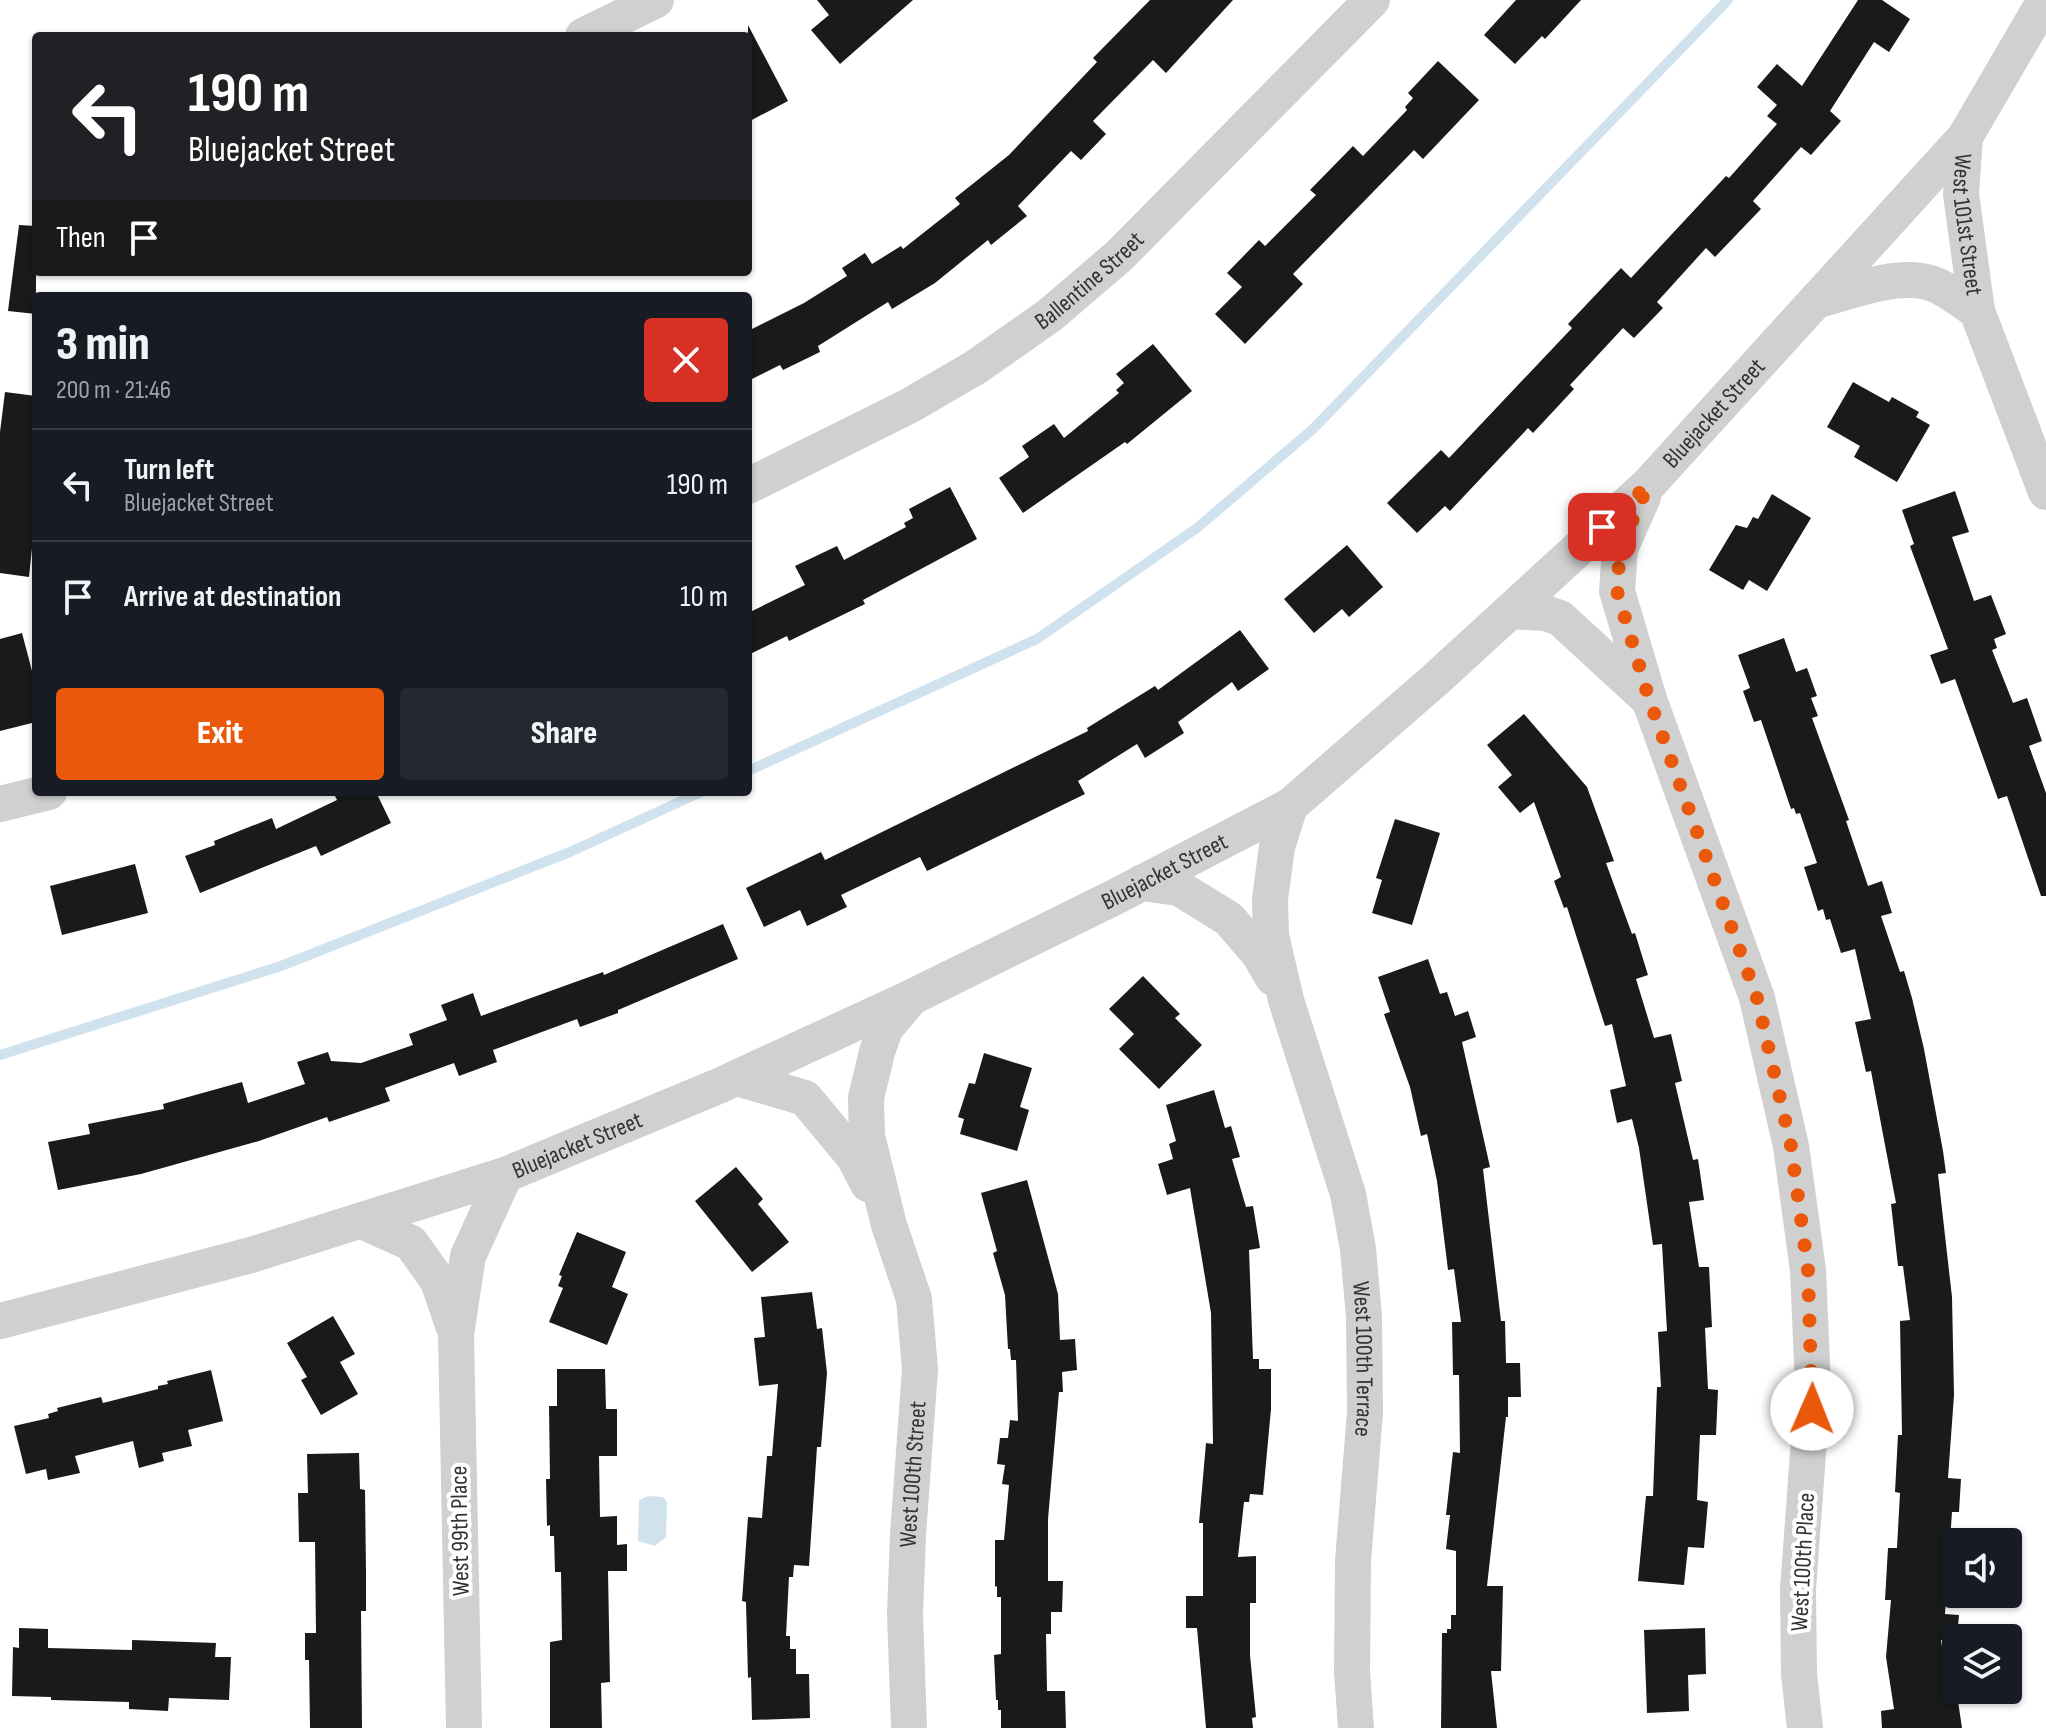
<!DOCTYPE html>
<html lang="en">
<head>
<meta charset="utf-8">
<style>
  body { margin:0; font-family:"Sofia Sans Condensed",sans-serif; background:#242831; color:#f1f3f6; height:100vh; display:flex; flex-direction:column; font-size:30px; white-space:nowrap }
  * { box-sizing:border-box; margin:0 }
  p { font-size:26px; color:#9ea1a6 }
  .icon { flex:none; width:44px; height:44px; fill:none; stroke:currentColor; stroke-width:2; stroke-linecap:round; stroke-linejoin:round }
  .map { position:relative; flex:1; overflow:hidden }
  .details { position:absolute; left:32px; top:292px; width:720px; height:504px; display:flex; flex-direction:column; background:#171b24; border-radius:8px; box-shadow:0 2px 6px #0004 }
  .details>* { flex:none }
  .hud { position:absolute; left:32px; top:32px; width:720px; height:244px; border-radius:8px; box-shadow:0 2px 6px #0004; background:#202124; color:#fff; overflow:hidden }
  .fabs { position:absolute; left:1942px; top:1528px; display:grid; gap:16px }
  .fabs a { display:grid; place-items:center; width:80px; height:80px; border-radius:8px; background:#171b24; box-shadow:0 2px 6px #0004; font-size:40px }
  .pin { position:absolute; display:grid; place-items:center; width:68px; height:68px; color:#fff; margin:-34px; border-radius:16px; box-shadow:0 4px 12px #0006 }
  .me { position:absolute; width:88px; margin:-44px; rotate:1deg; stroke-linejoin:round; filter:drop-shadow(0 0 6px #0008) }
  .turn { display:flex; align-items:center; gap:28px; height:168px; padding:0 24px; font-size:36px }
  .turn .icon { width:104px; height:104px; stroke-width:2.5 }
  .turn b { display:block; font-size:56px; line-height:68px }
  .then { display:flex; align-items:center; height:76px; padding:0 24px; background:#0003; gap:16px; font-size:30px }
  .round { display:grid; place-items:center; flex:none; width:84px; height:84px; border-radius:8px; background:#242831 }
  .overview { display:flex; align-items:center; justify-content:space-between; height:136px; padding:0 24px }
  h1 { font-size:48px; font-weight:800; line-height:60px }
  .action { display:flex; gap:16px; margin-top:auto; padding:16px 24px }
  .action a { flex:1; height:92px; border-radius:8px; background:#ea580c; color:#fff; font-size:32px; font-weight:800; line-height:92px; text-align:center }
  .action a+a { background:#242831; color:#f1f3f6 }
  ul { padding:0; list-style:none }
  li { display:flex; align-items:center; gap:24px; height:112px; padding:0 24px; border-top:2px solid #363941 }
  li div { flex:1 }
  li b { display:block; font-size:30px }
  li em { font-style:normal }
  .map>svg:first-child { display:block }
  .water { fill:#cfe2ee }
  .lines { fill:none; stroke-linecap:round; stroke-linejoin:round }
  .stream { stroke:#cfe2ee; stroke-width:10 }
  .building { fill:#1a1a1a }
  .street { stroke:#d0d0d0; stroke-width:36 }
  .route { stroke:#ea580c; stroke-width:14; stroke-dasharray:0 25.2 }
  .labels { text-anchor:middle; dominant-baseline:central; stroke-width:8; stroke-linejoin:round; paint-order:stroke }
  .street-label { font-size:24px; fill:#333; stroke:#fff }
</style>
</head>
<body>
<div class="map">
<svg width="2046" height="1728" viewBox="0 0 2046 1728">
  <rect width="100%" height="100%" fill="#fff"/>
  <!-- water -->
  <polygon class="water" points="648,1496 663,1497 667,1502 666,1537 655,1546 638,1541 639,1500"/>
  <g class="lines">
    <!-- stream -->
    <g class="stream">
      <polyline points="748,771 1037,639 1197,528 1313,429 1728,0"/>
      <polyline points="0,1055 281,966 570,852 701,792"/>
    </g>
  </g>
  <!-- building -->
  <g class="building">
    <polygon points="817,0 913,0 840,64 811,30 829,15"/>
    <polygon points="1150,0 1233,0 1166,73 1153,60 1093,121 1106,134 1081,160 1071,151 1018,206 1027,216 991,245 988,240 935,283 892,309 888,302 818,346 820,352 783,370 780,365 748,381 748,331 804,303 847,276 842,268 865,253 872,264 901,246 903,249 960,204 955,198 1009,155 1097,62 1093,58"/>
    <polygon points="1516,0 1581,0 1545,39 1542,36 1515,64 1484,35"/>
    <polygon points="1858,0 1882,0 1910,19 1889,52 1874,42 1830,111 1841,121 1811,155 1801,147 1753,201 1761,209 1715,257 1706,248 1657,302 1663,308 1634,338 1623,328 1570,385 1574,389 1533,433 1528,428 1450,511 1445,506 1417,533 1387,503 1441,450 1449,458 1572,328 1568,324 1621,268 1631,278 1726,176 1729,178 1777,124 1767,116 1777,105 1757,87 1777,64 1802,86"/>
    <polygon points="748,25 788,101 748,122"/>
    <polygon points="1438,61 1479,100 1423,159 1414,150 1293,274 1303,284 1245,344 1215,314 1242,287 1227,273 1259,240 1265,246 1316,195 1310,190 1353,146 1363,156 1407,110 1405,107 1413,98 1408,93"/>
    <polygon points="19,225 36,226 36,314 8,311"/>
    <polygon points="1153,344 1192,391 1127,444 1125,442 1023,513 999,478 1029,457 1022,446 1054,424 1064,438 1119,393 1116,390 1124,383 1116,374"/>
    <polygon points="1853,382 1889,402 1892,397 1919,412 1916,417 1930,425 1897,482 1854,457 1860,446 1827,427"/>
    <polygon points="5,392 36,396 36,510 29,577 0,573 0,432"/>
    <polygon points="950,487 977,539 863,600 865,604 789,641 787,636 748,655 748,613 805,585 795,566 837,546 844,560 906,527 904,523 913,518 909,509"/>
    <polygon points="1955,491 1969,532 1952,537 1974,601 1991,595 2006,634 1994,639 1997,648 1992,650 2013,703 2027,698 2042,741 2029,746 2046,793 2046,896 2041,896 2007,796 1998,799 1955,679 1941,684 1930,655 1948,649 1910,546 1914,544 1902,510"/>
    <polygon points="1772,494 1811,518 1767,591 1749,580 1743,590 1709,570 1736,525 1747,528 1753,517 1758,519"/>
    <polygon points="1347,545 1383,587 1349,617 1342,609 1314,633 1284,599"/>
    <polygon points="1240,630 1269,669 1238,691 1232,682 1178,722 1184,733 1145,758 1137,744 1078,781 1085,794 927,871 920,857 841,895 847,907 807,926 800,910 764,927 746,888 821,852 825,860 1088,731 1087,728 1155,686 1158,690"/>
    <polygon points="22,633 36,686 36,722 0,731 0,639"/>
    <polygon points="1784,638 1796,672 1807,668 1817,696 1811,698 1818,716 1812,718 1849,820 1846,821 1868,886 1882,881 1892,913 1881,916 1900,972 1904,971 1912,998 1924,1049 1943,1151 1946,1173 1938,1174 1952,1297 1954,1395 1948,1478 1961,1479 1959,1512 1952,1512 1945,1614 1959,1615 1957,1638 1956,1641 1941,1640 1950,1702 1958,1701 1962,1728 1882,1728 1881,1711 1894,1709 1886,1657 1891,1600 1885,1600 1888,1548 1897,1548 1900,1493 1895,1492 1898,1435 1902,1435 1900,1321 1910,1320 1903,1266 1898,1266 1891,1204 1896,1203 1871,1071 1866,1072 1855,1022 1871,1019 1855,949 1841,953 1830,919 1826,920 1823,909 1818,911 1804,867 1817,863 1800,813 1796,814 1794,808 1791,809 1761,720 1754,722 1743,691 1750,688 1738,655"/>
    <polygon points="1524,714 1587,787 1614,861 1606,863 1632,934 1635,933 1648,975 1636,979 1654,1038 1671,1034 1682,1081 1675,1083 1693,1160 1698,1159 1704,1200 1689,1202 1699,1267 1709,1267 1712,1327 1705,1328 1708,1389 1718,1390 1716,1435 1700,1435 1697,1500 1708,1502 1704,1548 1688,1547 1684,1585 1638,1581 1646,1496 1653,1496 1657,1387 1661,1387 1658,1332 1667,1331 1662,1244 1653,1245 1639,1148 1632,1119 1617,1123 1610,1090 1626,1086 1612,1024 1605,1026 1567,907 1564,908 1554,881 1561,877 1534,802 1520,813 1498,787 1512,775 1487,745"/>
    <polygon points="333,792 376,792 391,823 321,856 316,846 200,893 185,856 215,845 214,841 272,818 276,829 337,800"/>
    <polygon points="1395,819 1440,833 1412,925 1372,913 1382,880 1376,878"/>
    <polygon points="135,864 148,913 62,935 50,886"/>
    <polygon points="723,924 738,959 618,1010 618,1013 580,1027 577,1019 493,1050 497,1062 459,1076 454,1063 385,1088 390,1101 329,1122 327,1117 259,1141 141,1174 58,1190 48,1142 90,1134 88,1124 164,1109 163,1104 242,1082 248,1103 305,1084 297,1062 328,1052 331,1061 361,1063 413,1045 409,1034 447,1020 441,1005 473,993 481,1016 603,972 604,975"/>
    <polygon points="1428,959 1440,994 1447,992 1455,1016 1468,1011 1476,1037 1462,1042 1490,1167 1483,1169 1501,1321 1505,1321 1506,1363 1520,1363 1521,1397 1508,1397 1508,1417 1506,1417 1487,1586 1503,1586 1501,1671 1491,1671 1497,1728 1441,1728 1442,1633 1447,1633 1447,1629 1451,1629 1451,1615 1456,1615 1456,1551 1446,1549 1450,1515 1446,1515 1453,1452 1460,1453 1459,1375 1453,1375 1452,1322 1461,1322 1454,1269 1448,1270 1437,1181 1427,1134 1421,1136 1410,1087 1384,1014 1390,1012 1378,977"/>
    <polygon points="1143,976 1180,1014 1175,1018 1202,1045 1159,1089 1119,1049 1134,1034 1109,1009"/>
    <polygon points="984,1053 1032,1068 1020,1107 1029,1110 1017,1151 960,1134 964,1119 958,1117 969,1083 975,1084"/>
    <polygon points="1214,1090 1225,1128 1231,1126 1240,1157 1232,1159 1246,1207 1253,1206 1260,1248 1249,1250 1253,1359 1259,1359 1259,1369 1271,1369 1271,1409 1263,1495 1250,1494 1249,1502 1244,1502 1238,1557 1256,1556 1256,1603 1250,1603 1250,1655 1256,1717 1252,1718 1253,1728 1206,1728 1197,1628 1186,1628 1186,1596 1203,1596 1203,1523 1199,1523 1206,1443 1213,1444 1211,1313 1190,1188 1167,1195 1158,1164 1173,1159 1169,1144 1176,1141 1166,1105"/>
    <polygon points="736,1167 763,1199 758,1204 789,1242 752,1272 695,1201"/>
    <polygon points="1027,1180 1058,1294 1060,1340 1075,1339 1077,1370 1062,1372 1063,1392 1059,1392 1048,1519 1048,1581 1063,1581 1062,1612 1051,1612 1051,1634 1046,1634 1047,1691 1065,1691 1066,1728 1001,1728 1001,1710 998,1710 998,1700 996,1700 994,1655 1001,1654 1001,1597 997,1597 997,1586 995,1587 995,1540 1004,1540 1009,1485 1002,1484 1005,1465 997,1464 1000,1438 1008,1438 1010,1420 1018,1421 1016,1360 1011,1360 1010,1349 1008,1349 1005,1295 993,1253 997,1251 981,1193"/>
    <polygon points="577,1232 626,1252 612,1287 628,1294 607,1345 549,1322 563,1288 558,1286 562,1276 559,1275"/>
    <polygon points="812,1292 817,1329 822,1328 827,1373 821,1447 817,1447 809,1566 794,1565 793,1577 789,1577 786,1636 790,1636 790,1649 796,1649 796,1674 809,1674 810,1718 752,1720 751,1677 748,1678 746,1602 742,1601 748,1517 762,1518 767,1456 772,1456 778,1384 759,1386 754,1338 765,1337 761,1297"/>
    <polygon points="333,1316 355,1354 340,1362 358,1394 321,1415 301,1380 307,1377 287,1343"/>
    <polygon points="557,1369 605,1369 606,1409 617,1409 617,1456 599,1456 600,1517 617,1516 617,1545 627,1544 627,1571 608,1571 610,1682 601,1683 602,1728 550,1728 550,1642 562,1640 561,1572 555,1572 554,1536 550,1536 550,1525 547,1526 546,1479 550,1479 549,1406 557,1406"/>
    <polygon points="211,1370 223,1421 188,1430 192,1446 162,1453 164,1461 139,1468 133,1441 75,1456 80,1473 48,1480 46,1469 26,1474 14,1426 49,1418 48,1414 58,1411 57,1408 101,1397 103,1403 158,1389 158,1386 168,1384 167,1381"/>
    <polygon points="359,1453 360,1489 365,1490 366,1572 366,1611 361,1611 362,1728 310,1728 309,1660 305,1660 305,1633 316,1633 315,1542 299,1542 298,1493 308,1493 307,1454"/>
    <polygon points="19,1628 48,1629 48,1648 132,1650 132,1640 216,1643 215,1657 231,1657 229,1700 169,1698 168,1711 129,1709 129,1702 51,1700 51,1697 12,1696 13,1647 19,1648"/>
    <polygon points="1705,1628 1706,1674 1688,1675 1689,1711 1647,1713 1644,1630"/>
  </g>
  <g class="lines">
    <!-- street -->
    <g class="street">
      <polyline points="583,36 656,0"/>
      <path id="s1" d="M1965,137l-4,57 16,117 69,181"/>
      <path d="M1818,300c32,-8 70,-24 104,-19 20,3 38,19 55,30"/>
      <path id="s2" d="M748,486l161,-80 67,-39 74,-52 70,-60 252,-255"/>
      <polyline points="1643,497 1620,549 1617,591 1649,699 1757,998 1791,1146 1808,1270 1813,1386 1798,1589 1799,1674 1805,1728"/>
      <polyline points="1511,611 1545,613 1560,618 1647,698"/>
      <polyline points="0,804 49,792"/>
      <path id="s3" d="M1290,806l-13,41 -7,52 1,36 15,65 62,194 10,55 6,68 1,95 -12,149 -1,111 4,56"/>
      <polyline points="1141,883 1179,888 1229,919 1259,954 1273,978"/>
      <polyline points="737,1078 805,1098 854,1157 868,1184"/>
      <polyline points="362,1221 411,1243 438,1281 454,1328"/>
      <path id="s4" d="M0,1321l251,-66 254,-80 216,-90 191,-88 203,-100 175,-91 145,-126 213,-195 317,-348 80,-137"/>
      <polyline points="464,1728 456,1334 468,1256 505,1175"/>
      <path id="s5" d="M909,1728l-4,-114 3,-79 12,-166 -6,-70 -25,-74 -22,-89 -1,-38 11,-46 8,-23 26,-31"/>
    </g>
  </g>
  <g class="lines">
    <!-- route -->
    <polyline class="route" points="1602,527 1648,485 1620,549 1617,591 1649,699 1757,998 1791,1146 1808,1270 1812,1409"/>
  </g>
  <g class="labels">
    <!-- street labels -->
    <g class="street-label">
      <text stroke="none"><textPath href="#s1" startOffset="88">West 101st Street</textPath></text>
      <text stroke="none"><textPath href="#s2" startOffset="400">Ballentine Street</textPath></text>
      <text stroke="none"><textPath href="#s4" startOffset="1972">Bluejacket Street</textPath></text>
      <text stroke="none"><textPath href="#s4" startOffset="1252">Bluejacket Street</textPath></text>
      <text stroke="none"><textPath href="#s4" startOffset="604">Bluejacket Street</textPath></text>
      <text stroke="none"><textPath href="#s3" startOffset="568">West 100th Terrace</textPath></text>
      <text stroke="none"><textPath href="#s5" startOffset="254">West 100th Street</textPath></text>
      <text transform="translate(460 1531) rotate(-91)">West 99th Place</text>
      <text transform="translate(1803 1562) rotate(-87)">West 100th Place</text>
    </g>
  </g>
</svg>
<div class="fabs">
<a><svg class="icon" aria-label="sound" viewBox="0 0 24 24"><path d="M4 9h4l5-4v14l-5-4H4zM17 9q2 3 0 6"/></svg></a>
<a><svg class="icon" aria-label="layers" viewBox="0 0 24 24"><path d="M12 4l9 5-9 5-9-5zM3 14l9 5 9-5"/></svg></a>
</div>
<div class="pin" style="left:1602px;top:527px;background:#d93025"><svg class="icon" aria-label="arrive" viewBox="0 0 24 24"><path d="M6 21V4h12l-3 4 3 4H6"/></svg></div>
<svg class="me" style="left:1812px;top:1409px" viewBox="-20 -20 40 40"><circle r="19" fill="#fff"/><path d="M0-13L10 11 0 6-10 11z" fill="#ea580c"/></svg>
<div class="hud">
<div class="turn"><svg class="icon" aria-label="left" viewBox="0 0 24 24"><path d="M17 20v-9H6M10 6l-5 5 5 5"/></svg><div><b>190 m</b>Bluejacket Street</div></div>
<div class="then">Then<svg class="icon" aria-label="arrive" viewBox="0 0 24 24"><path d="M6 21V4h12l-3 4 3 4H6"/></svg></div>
</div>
<section class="details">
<div class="overview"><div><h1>3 min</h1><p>200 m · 21:46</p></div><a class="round" style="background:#d93025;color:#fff"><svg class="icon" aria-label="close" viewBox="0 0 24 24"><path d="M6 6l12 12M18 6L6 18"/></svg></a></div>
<ul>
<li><svg class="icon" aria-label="left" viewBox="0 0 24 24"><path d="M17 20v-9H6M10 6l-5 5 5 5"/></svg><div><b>Turn left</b><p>Bluejacket Street</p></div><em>190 m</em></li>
<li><svg class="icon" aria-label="arrive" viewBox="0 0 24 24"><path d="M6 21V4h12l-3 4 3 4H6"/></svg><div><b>Arrive at destination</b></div><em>10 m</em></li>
</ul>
<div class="action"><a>Exit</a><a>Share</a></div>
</section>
</div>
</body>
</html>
